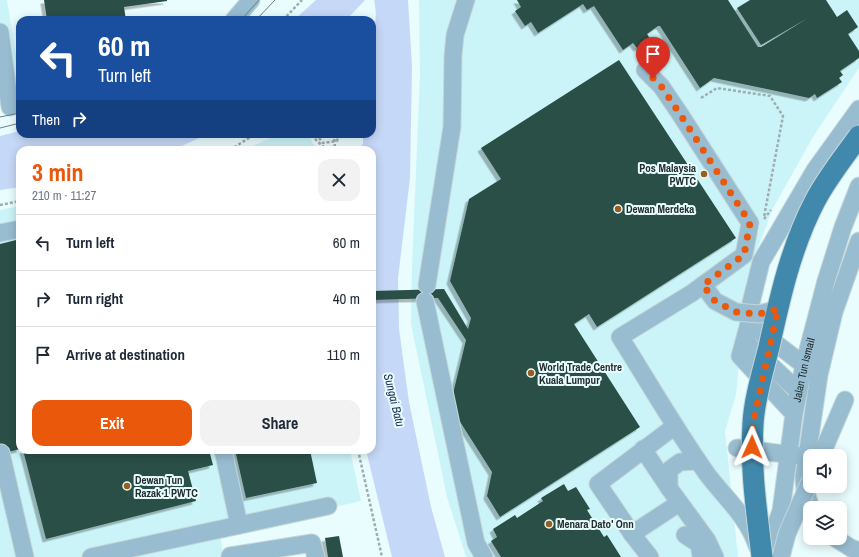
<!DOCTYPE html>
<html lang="en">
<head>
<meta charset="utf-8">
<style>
  body { margin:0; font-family:"Archivo Narrow",sans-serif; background:#f2f2f3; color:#1f2937; height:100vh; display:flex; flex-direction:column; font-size:15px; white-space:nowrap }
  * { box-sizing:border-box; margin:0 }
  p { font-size:13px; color:#747a83 }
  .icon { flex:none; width:22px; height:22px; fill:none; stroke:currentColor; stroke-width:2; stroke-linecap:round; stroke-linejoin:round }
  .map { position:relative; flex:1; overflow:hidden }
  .panel { position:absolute; left:16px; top:146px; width:360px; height:308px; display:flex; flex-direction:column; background:#fff; border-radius:12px; box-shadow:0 2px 10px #0003 }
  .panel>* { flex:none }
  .guide { position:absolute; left:16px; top:16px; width:360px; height:122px; border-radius:12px; box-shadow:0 2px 10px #0003; background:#1a4fa0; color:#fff; overflow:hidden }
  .tools { position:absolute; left:803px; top:449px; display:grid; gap:8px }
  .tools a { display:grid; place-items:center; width:44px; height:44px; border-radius:8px; background:#fff; box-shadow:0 2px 10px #0003; font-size:20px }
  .pin { position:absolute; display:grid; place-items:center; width:34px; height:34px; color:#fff; margin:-41px -17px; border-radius:50% 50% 50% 0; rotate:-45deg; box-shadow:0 0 4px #0007 }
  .pin .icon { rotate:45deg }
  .me { position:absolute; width:44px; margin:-22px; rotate:1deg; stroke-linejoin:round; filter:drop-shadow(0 0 3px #0008) }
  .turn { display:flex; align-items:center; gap:14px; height:84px; padding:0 16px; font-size:18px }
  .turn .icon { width:52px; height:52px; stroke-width:2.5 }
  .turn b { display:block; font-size:28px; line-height:34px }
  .then { display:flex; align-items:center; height:38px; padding:0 16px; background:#0003; gap:8px; font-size:15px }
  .round { display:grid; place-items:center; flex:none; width:42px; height:42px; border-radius:12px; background:#f2f2f3 }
  .summary { display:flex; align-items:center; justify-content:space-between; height:68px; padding:0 16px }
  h1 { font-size:24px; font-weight:800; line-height:30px; color:#ea580c }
  .primary-button { display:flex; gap:8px; margin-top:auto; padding:8px 16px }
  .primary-button a { flex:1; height:46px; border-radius:12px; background:#ea580c; color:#fff; font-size:16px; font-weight:800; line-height:46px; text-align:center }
  .primary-button a+a { background:#f2f2f3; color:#1f2937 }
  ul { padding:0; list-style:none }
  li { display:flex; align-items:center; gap:12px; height:56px; padding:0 16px; border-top:1px solid #e0e1e3 }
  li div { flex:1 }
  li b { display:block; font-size:15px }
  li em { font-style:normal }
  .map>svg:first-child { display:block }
  .built { fill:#cbf4f8 }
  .water { fill:#c6d8f7 }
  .building { fill:#2a5046; filter:url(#shadow) }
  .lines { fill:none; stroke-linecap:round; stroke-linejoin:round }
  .minor-casing { stroke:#c5d7d9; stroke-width:19 }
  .path { stroke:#9eaeb0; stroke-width:2.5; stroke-dasharray:3 2; stroke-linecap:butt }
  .minor { stroke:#98bcd0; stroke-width:17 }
  .tram { stroke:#707f81; stroke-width:1 }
  .minor-bridge-casing { stroke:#c5d7d9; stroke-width:19; stroke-linecap:butt }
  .major-bridge-casing { stroke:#c5d7d9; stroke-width:23; stroke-linecap:butt }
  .path-bridge { stroke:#9eaeb0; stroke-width:2.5; stroke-dasharray:3 2; stroke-linecap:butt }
  .minor-bridge { stroke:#98bcd0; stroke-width:17 }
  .major-bridge { stroke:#4089ac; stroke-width:21 }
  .route { stroke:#ea580c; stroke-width:7; stroke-dasharray:0 12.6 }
  .poi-dot { fill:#995d1e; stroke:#e9fcfe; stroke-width:1.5 }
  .labels { text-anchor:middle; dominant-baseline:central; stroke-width:4; stroke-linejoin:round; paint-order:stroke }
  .poi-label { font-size:11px; font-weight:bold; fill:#212d2f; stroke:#e9fcfe; text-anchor:start }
  .street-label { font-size:11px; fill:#212d2f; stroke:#e9fcfe }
  .water-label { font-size:12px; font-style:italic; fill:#193057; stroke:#e9fcfe }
</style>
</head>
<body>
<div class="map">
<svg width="859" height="557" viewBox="0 0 859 557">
  <defs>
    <filter id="shadow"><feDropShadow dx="-3.5" dy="3.5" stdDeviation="0" flood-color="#0004"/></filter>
  </defs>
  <rect width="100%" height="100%" fill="#e9fcfe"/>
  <!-- built -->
  <g class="built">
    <polygon points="0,0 7,0 20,79 20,90 0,96"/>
    <polygon points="419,0 859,0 859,68 813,137 772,210 747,278 736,395 725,431 738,557 466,557 447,497 411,324 412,267 420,75"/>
    <polygon points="280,134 303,134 310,138 317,150 243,150"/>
    <polygon points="20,206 20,450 350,450 361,501 220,533 223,557 0,557 0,210"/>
  </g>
  <!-- water -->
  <g class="water">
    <polygon points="316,0 365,0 346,20 294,20"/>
    <path d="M374,0h34l4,66 -2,112 -12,100 1,51 10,73 22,105 14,50h-53l-26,-107h6v-300h-14l5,-6v-10h9v-97c4,-12 5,-25 2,-37z"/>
    <polygon points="20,131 20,134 209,134 172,150 20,150 20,187 0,190 0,136"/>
  </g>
  <!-- building -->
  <g class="building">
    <polygon points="44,0 167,0 167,1 124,7 126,20 64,20 64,18 47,20"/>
    <polygon points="517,0 728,0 758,47 761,47 808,18 761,45 737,8 750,0 826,0 837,17 847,10 858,27 848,34 859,51 859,58 840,71 843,75 839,78 842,82 817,98 815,94 809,98 714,78 700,88 660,26 658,26 647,34 651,40 637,48 633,43 623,50 594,6 587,10 583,4 538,33 531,22 525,26 515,11 521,7"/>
    <polygon points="619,60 736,238 597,327 589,314 574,324 640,427 500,517 487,496 492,472 450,406 466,340 438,298 372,300 372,291 444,289 468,329 471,318 450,281 469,199 501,179 481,148"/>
    <polygon points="20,239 20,449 0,454 0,244"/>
    <polygon points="23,450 209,450 213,465 188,471 196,501 46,539"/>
    <polygon points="235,450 310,450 317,483 246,498"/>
    <polygon points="564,484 568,491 576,487 590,509 587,510 604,537 607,535 621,557 501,557 491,541 497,537 493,529 515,515 517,518 543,501 541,498"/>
    <polygon points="339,536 343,557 328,557 325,538"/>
  </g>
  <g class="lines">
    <!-- minor casing -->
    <g class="minor-casing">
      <g id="minor">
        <polyline points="234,20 251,0"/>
        <polyline points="0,32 10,107"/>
        <path d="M645,70l16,16 19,28 70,109 -6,32 -52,38 -72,44c29,46 56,93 87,137 18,24 41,43 50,72"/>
        <polyline points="0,233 20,229"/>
        <polyline points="427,285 452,127 453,56 455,35 466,0"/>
        <polyline points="703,285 715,301 736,312"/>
        <polyline points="425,301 476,543 484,557"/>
        <polyline points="749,323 804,365"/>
        <polyline points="745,341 798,391"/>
        <polyline points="794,414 740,356 749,323 751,303 761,262 815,170 859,109"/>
        <polyline points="675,426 598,484 632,534 679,503"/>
        <polyline points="737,448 800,456"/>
        <polyline points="643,449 669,488 707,540 715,557"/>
        <polyline points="223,450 239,525"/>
        <polyline points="1,453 25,557"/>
        <polyline points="821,456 845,400"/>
        <polyline points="669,488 669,470 680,462 698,461"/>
        <polyline points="811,508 805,490 804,477 819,375 834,312 859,241"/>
        <polyline points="632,534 650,557"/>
        <polyline points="685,535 699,544 701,557"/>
        <polyline points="835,538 851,548 859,551"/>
        <polyline points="91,557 328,506"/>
        <polyline points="230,557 230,556 312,543 316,557"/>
        <path id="s1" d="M764,557l17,-46 13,-97 10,-49 22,-84 17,-54 16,-41"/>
      </g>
    </g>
    <!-- path -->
    <g class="path">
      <polyline points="283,20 302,0"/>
      <polyline points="701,98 717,88 770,96 783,116 764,217"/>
      <polyline points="313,134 316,140 327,150"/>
      <polyline points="316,134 323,143 337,141 339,134"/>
      <polyline points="230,150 255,134"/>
      <polyline points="335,150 335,148"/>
      <polyline points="0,205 20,201"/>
      <polyline points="764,219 771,210"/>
      <polyline points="358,450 382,557"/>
    </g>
    <!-- minor -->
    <use href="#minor" class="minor"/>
    <!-- tram -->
    <g class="tram">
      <polyline points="241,20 259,0"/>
      <polyline points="256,20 275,0"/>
      <polyline points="0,117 20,113"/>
      <polyline points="0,128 20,123"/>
    </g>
    <!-- minor-bridge casing -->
    <g class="minor-bridge-casing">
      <g id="minor-bridge">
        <polyline points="736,312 759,314 778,309"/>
        <polyline points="781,557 787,534 810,481"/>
      </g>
    </g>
    <!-- major-bridge casing -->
    <g class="major-bridge-casing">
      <path id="major-bridge" d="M762,557c-5,-44 -12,-88 -9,-133 1,-24 10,-53 16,-77 11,-50 22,-100 46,-146 12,-23 29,-44 44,-65"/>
    </g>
    <!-- path-bridge -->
    <polyline class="path-bridge" points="334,134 335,148"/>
    <!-- minor-bridge -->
    <use href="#minor-bridge" class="minor-bridge"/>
    <!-- major-bridge -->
    <use href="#major-bridge" class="major-bridge"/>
  </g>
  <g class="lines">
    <!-- route -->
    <polyline class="route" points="653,78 661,86 680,114 750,223 744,255 703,285 715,301 736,312 759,314 778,309 753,423 752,447"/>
  </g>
  <!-- markers -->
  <g class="poi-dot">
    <circle cx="704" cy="174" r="4"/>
    <circle cx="618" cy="209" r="4"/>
    <circle cx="531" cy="373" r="4"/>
    <circle cx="127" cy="486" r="4"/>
    <circle cx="549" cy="524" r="4"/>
  </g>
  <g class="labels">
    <!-- poi labels -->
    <g class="poi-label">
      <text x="696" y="168" text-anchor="end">Pos Malaysia<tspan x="696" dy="13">PWTC</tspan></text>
      <text x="626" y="209">Dewan Merdeka</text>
      <text x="539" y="367">World Trade Centre<tspan x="539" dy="13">Kuala Lumpur</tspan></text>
      <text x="135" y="480">Dewan Tun<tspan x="135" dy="13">Razak 1 PWTC</tspan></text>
      <text x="557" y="524">Menara Dato' Onn</text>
    </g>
    <!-- street labels -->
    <g class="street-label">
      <text stroke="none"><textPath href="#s1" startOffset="192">Jalan Tun Ismail</textPath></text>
    </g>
    <!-- water labels -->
    <g class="water-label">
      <text transform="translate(394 400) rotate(76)">Sungai Batu</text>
    </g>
  </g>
</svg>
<div class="tools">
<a><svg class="icon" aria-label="sound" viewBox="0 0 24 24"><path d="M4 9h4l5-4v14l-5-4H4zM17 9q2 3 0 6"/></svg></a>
<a><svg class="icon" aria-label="layers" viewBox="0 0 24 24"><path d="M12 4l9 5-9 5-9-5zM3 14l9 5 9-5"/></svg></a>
</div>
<div class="pin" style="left:653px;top:78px;background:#d93025"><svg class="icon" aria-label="arrive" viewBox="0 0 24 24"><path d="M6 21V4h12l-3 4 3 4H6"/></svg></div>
<svg class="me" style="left:752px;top:447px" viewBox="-20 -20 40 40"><path d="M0-17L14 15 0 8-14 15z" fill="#ea580c" stroke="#fff" stroke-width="4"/></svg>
<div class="guide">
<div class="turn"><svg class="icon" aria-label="left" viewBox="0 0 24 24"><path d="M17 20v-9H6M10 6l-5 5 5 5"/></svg><div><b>60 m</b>Turn left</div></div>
<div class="then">Then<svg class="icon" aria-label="right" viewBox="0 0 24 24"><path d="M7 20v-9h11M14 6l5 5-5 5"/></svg></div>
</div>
<section class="panel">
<div class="summary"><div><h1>3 min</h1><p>210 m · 11:27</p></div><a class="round"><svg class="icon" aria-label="close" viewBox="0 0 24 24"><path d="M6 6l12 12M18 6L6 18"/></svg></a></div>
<ul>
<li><svg class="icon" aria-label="left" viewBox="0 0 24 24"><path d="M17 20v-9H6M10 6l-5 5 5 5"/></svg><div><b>Turn left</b></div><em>60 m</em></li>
<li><svg class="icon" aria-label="right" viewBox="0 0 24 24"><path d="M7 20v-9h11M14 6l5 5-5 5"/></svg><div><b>Turn right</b></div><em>40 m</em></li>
<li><svg class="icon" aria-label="arrive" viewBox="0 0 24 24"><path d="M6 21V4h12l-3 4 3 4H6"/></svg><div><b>Arrive at destination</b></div><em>110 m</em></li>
</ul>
<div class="primary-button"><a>Exit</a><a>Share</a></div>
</section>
</div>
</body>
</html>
